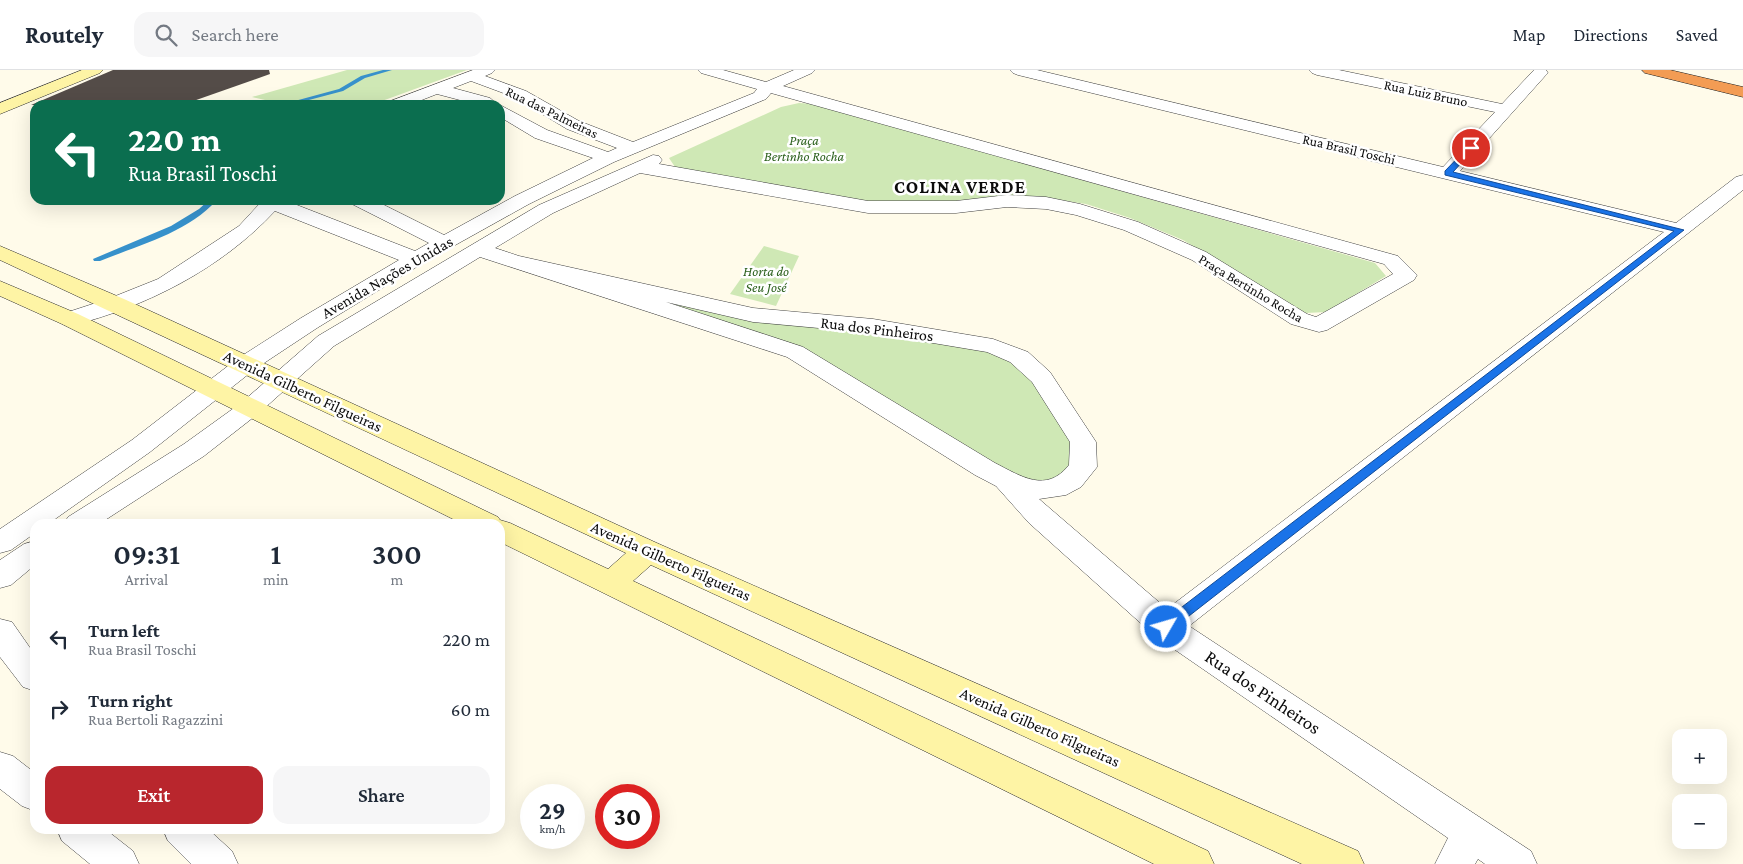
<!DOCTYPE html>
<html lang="en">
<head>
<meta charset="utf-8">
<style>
  body { margin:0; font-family:"Crimson Pro",serif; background:#f6f6f7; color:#1f2937; height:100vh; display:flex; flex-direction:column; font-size:19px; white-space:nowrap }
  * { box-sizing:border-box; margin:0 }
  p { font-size:16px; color:#747a83 }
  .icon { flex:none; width:28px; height:28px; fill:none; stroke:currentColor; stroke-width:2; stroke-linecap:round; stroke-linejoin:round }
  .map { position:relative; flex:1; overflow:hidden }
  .side { position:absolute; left:30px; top:449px; width:475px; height:315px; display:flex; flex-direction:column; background:#fff; border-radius:15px; box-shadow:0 5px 20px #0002 }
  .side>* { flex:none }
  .banner { position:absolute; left:30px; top:30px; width:475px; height:105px; border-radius:15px; box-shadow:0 5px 20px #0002; background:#0b6e4f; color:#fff; overflow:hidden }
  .controls { position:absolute; left:1672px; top:659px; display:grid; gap:10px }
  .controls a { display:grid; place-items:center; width:55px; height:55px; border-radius:10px; background:#fff; box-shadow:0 5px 20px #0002; font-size:25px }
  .speed { position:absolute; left:520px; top:714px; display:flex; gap:10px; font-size:25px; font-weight:700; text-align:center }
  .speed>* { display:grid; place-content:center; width:65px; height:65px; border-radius:50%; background:#fff; box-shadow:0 5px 20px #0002; line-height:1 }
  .speed small { font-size:12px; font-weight:400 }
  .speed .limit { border:8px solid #d22; background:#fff; color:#111 }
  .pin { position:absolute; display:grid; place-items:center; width:42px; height:42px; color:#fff; margin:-21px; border:2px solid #fff; border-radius:50%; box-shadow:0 1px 5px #0007 }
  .me { position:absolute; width:55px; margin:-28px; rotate:52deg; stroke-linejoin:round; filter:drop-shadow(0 0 4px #0008) }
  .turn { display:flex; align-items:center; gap:18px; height:105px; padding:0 15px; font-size:22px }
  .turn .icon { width:65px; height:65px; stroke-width:2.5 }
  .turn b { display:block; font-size:35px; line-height:42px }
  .eta { display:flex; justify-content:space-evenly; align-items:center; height:85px; text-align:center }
  .eta b { font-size:30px; font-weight:600; line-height:35px }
  .button { display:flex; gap:10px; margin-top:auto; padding:10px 15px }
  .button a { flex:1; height:58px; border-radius:15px; background:#b9262d; color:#fff; font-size:20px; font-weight:600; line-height:58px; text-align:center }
  .button a+a { background:#f6f6f7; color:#1f2937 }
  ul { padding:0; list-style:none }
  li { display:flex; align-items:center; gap:15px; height:70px; padding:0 15px }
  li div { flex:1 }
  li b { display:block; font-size:19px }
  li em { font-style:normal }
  header { display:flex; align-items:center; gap:30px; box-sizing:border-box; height:70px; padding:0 25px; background:#fff; border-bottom:1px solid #e0e1e3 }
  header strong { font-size:24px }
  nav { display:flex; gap:28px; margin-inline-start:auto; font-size:18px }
  .search { width:350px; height:45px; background:#f6f6f7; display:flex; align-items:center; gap:12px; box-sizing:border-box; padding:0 18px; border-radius:15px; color:#747a83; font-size:19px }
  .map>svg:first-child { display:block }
  .green { fill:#cfe8b5 }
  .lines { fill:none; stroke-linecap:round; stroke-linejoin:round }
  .stream { fill:#3791cb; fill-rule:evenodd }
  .building { fill:#544c48 }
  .street-casing { stroke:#3e3e3e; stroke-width:1 }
  .secondary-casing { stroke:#2d2d2d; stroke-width:1 }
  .highway-casing { stroke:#1c1c1c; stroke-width:1 }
  .street { fill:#fff; fill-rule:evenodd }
  .secondary { fill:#fef4a5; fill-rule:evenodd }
  .highway { fill:#f39c54; fill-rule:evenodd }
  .route { fill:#1a73e8; stroke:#114b97 }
  .labels { text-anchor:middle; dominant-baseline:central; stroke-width:5; stroke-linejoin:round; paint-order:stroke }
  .far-street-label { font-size:14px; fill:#0b0b0b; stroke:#fff }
  .far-park-label { font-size:14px; font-style:italic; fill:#2c611d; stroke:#fff }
  .street-label { font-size:16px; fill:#0b0b0b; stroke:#fff }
  .far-district-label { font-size:18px; font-weight:bold; letter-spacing:1px; fill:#0b0b0b; stroke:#fff }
  .near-street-label { font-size:19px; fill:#0b0b0b; stroke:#fff }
</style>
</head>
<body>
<header>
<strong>Routely</strong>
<div class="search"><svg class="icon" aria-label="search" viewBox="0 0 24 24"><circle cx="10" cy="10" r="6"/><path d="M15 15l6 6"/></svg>Search here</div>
<nav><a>Map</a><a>Directions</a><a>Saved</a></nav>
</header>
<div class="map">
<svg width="1743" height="794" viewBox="0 0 1743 794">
  <rect width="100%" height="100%" fill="#fffbea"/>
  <!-- green -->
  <g class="green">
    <polygon points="347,0 467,0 371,35 287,35 252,27"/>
    <polygon points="799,33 814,34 1375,193 1386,206 1326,242 1306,243 1279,232 1240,204 1183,170 1130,148 1086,134 1047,128 921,136 866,133 675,97 669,88 781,37"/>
    <polygon points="764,176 799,186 776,236 730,224"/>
    <path d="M606,216l383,64 24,10 21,19 40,63v23c-21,22 -30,22 -57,13l-217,-129z"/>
  </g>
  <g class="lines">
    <!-- stream -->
    <g class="stream">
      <polygon points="383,0 392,0 365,8 343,21 290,35 280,35 339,19 361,6"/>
      <path d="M209,130h8c-30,33 -78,45 -117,61h-6l-1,-2 78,-33 28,-17z"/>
    </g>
  </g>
  <!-- building -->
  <polygon class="building" points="113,0 269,0 270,4 182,35 31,35"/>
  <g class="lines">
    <!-- street casing -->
    <g class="street-casing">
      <g id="street">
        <path d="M473,0h22l-3,3 -7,3 41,15 53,30 54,21 121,-49 3,-4 -56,-16 -3,-3h25l43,12 28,-12h21l-3,3 -29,13 615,170 19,19 -3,5 -87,50 -8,2 -28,-8 -99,-64 -68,-30 -48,-15 -30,-6 -39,-2 -51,6h-88l-228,-40 -87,40 -58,35 24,8 234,52 120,11 120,20 35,13 22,20 46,70 1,25 -16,20 -15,8 -27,4 128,110 497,-377 -646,-157 -5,-2 -3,-3h27l406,97 52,-55 -178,-37 -5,-2 -3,-3h30l163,34 32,-34h12l2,3 -3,3 -85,95 216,52 60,-46 7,-2v15l-554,436 342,225 6,13h-52l-7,-5 -3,5h-40l13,-26 -293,-202 -126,-113 -33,-37 -21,-11 -188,-118 -307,-100 -146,89 -75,67 -55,43 -105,68h-35l4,-7 116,-73 57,-41 77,-67 221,-131 114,-50 6,1 3,4 -3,4 209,37h88l51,-6 39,2 34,7 58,18 68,30 101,62 9,3 77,-43 -9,-10 -613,-171 -5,6 -152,63 -85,42 -106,59 -106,65 -62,41 -105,83 -102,72h-13v9l-24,17 -11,3v-24l132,-89 105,-81 64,-41 98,-58 -124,-49c-54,58 -129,96 -205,115l-8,-2 -3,-5 3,-5 46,-15 50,-20 81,-53 24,-26h21l131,51 14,-8 -77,-39 -3,-4h25l70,35 71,-39 78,-38 -58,-20 -35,-21v-12l47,25 61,22 9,-4 -50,-19 -53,-32 -43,-16 -18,7 37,10 8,7h-19l-42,-11 -28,11h-23l2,-3zM666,232l87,20 120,11 114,19 23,10 22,20 38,60 -1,23c-23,29 -48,11 -74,-2l-192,-116z"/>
        <polygon points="35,471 35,495 11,515 0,518 0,490 24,474"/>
        <polygon points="0,549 12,552 35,585 35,621 23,617 0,587"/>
        <polygon points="0,682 13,686 35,703 35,741 22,736 0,719"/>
        <polygon points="57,759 105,759 133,781 139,794 90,794 62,771"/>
        <polygon points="163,759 208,759 232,781 238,794 191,794 168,771"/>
      </g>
    </g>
    <!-- secondary casing -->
    <g class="secondary-casing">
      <g id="secondary">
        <polygon points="82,0 103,0 100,3 0,44 0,33"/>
        <polygon points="0,176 124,229 659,474 1358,781 1364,794 1302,794 651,495 633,511 1208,781 1214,794 1154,794 500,472 500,454 463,454 62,254 0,226 0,211 78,244 498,447 500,450 510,453 608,499 626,483 0,190"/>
      </g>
    </g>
    <!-- highway casing -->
    <g class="highway-casing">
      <polygon id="highway" points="1642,0 1670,0 1743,17 1743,27 1645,3"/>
    </g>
    <!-- street -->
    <use href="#street" class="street"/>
    <!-- secondary -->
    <use href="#secondary" class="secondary"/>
    <!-- highway -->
    <use href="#highway" class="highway"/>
  </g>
  <!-- route -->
  <polygon class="route" points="1469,76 1475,78 1453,102 1684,160 1171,560 1161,560 1159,557 1161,553 1674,161 1445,105 1445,101"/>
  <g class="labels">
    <!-- far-street labels -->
    <g class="far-street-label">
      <text transform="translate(1426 23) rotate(12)">Rua Luiz Bruno</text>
      <text transform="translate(552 42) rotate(26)">Rua das Palmeiras</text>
      <text transform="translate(1349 79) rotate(13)">Rua Brasil Toschi</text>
      <text transform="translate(1251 218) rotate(31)">Praça Bertinho Rocha</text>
    </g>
    <!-- far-park labels -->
    <g class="far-park-label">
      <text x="804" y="70">Praça<tspan x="804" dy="16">Bertinho Rocha</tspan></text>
      <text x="766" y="201">Horta do<tspan x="766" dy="16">Seu José</tspan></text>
    </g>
    <!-- street labels -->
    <g class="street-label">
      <text transform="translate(387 207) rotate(-30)">Avenida Nações Unidas</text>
      <text transform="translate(877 259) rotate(7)">Rua dos Pinheiros</text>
      <text transform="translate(303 321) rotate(25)">Avenida Gilberto Filgueiras</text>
      <text transform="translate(671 491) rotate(24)">Avenida Gilberto Filgueiras</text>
      <text transform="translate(1040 657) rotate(24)">Avenida Gilberto Filgueiras</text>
    </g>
    <!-- far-district labels -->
    <g class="far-district-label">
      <text x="960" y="117">COLINA VERDE</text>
    </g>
    <!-- near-street labels -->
    <g class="near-street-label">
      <text transform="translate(1263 622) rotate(34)">Rua dos Pinheiros</text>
    </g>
  </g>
</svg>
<div class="controls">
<a>+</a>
<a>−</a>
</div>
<div class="speed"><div>29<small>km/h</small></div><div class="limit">30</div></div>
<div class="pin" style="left:1471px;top:78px;background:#d93025"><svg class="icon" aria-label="arrive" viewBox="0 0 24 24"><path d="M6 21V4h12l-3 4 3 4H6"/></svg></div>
<svg class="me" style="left:1166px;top:557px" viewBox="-20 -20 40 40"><circle r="17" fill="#1a73e8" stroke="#fff" stroke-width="3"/><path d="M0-11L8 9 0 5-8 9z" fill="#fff"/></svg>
<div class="banner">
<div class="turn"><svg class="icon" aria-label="left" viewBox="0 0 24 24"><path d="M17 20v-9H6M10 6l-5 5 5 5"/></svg><div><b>220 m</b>Rua Brasil Toschi</div></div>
</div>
<section class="side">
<div class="eta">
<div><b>09:31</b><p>Arrival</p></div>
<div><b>1</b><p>min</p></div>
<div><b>300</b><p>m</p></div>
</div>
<ul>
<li><svg class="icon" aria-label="left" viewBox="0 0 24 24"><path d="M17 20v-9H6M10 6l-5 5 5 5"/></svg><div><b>Turn left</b><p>Rua Brasil Toschi</p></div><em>220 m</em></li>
<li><svg class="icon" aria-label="right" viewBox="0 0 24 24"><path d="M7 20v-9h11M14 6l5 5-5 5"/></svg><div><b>Turn right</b><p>Rua Bertoli Ragazzini</p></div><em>60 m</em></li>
</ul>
<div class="button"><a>Exit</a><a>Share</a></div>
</section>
</div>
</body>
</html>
